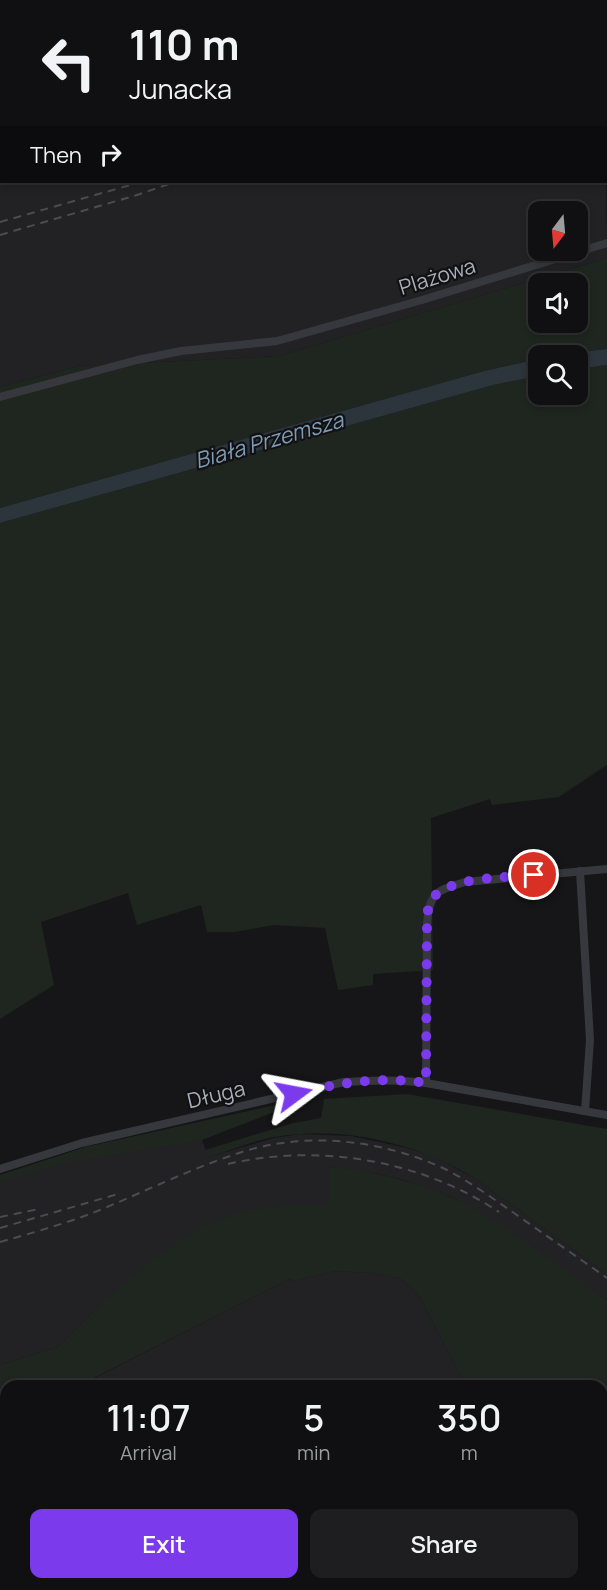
<!DOCTYPE html>
<html lang="en">
<head>
<meta charset="utf-8">
<style>
  body { margin:0; font-family:Manrope,sans-serif; background:#1e1e20; color:#f1f3f6; height:100vh; display:flex; flex-direction:column; font-size:22px; white-space:nowrap }
  * { box-sizing:border-box; margin:0 }
  p { font-size:20px; color:#9c9d9f }
  .icon { flex:none; width:33px; height:33px; fill:none; stroke:currentColor; stroke-width:2; stroke-linecap:round; stroke-linejoin:round }
  .map { position:relative; flex:1; overflow:hidden }
  .panel { position:absolute; left:0px; top:1380px; width:608px; height:210px; display:flex; flex-direction:column; background:#101012; border-radius:18px 18px 0 0; box-shadow:0 3px 9px #0003,0 0 0 2px #303032 }
  .panel>* { flex:none }
  .hud { position:absolute; left:0px; top:0px; width:608px; height:183px; box-shadow:0 3px 9px #0003,0 0 0 2px #303032; background:#101012; color:#f1f3f6; overflow:hidden }
  .needle { width:39px; rotate:196deg }
  .fabs { position:absolute; left:528px; top:201px; display:grid; gap:12px }
  .fabs a { display:grid; place-items:center; width:60px; height:60px; border-radius:12px; background:#101012; box-shadow:0 3px 9px #0003,0 0 0 2px #303032; font-size:30px }
  .pin { position:absolute; display:grid; place-items:center; width:51px; height:51px; color:#fff; margin:-26px; border:3px solid #fff; border-radius:50%; box-shadow:0 2px 6px #0007 }
  .me { position:absolute; width:66px; margin:-33px; rotate:77deg; stroke-linejoin:round; filter:drop-shadow(0 0 4px #0008) }
  .turn { display:flex; align-items:center; gap:21px; height:126px; padding:0 30px; font-size:27px }
  .turn .icon { width:78px; height:78px; stroke-width:2.5 }
  .turn b { display:block; font-size:42px; line-height:51px }
  .then { display:flex; align-items:center; height:57px; padding:0 30px; background:#0003; gap:12px; font-size:22px }
  .eta { display:flex; justify-content:space-evenly; align-items:center; height:102px; text-align:center }
  .eta b { font-size:36px; font-weight:600; line-height:42px }
  .cta { display:flex; gap:12px; margin-top:auto; padding:12px 30px }
  .cta a { flex:1; height:69px; border-radius:12px; background:#7c3aed; color:#fff; font-size:24px; font-weight:600; line-height:69px; text-align:center }
  .cta a+a { background:#1e1e20; color:#f1f3f6 }
  .map>svg:first-child { display:block }
  .built { fill:#222225; fill-rule:evenodd }
  .green { fill:#1e261f; fill-rule:evenodd }
  .water { fill:#2c353c }
  .lines { fill:none; stroke-linecap:round; stroke-linejoin:round }
  .stream { stroke:#2c353c; stroke-width:2 }
  .minor { stroke:#37383d; stroke-width:8 }
  .rail { stroke:#4a4c52; stroke-width:2; stroke-dasharray:8 6; stroke-linecap:butt }
  .route { stroke:#7c3aed; stroke-width:10; stroke-dasharray:0 18 }
  .labels { text-anchor:middle; dominant-baseline:central; stroke-width:4.5; stroke-linejoin:round; paint-order:stroke }
  .street-label { font-size:21px; fill:#a8adb8; stroke:#111113 }
  .water-label { font-size:22px; font-style:italic; fill:#7f9bb3; stroke:#111113 }
</style>
</head>
<body>
<div class="map">
<svg width="607" height="1590" viewBox="0 0 607 1590">
  <rect width="100%" height="100%" fill="#161618"/>
  <!-- built -->
  <g class="built">
    <path d="M0,165h1l1,17h604v-14l1,90 -328,98 -200,10 -79,21zM538,212h40v38h-40z"/>
    <polygon points="196,1123 208,1157 274,1138 300,1134 351,1136 407,1148 433,1156 476,1179 607,1274 607,1300 500,1225 478,1211 451,1197 404,1180 378,1174 330,1167 330,1205 282,1205 99,1306 58,1347 0,1365 0,1175 86,1147"/>
    <polygon points="335,1271 373,1273 401,1279 418,1294 466,1386 79,1386 289,1279 294,1281"/>
    <polygon points="6,1394 6,1584 392,1584 386,1590 0,1590 0,1398"/>
  </g>
  <!-- green -->
  <g class="green">
    <polygon points="186,0 607,0 607,31 606,2 183,1"/>
    <path d="M607,258v91l-51,6 -18,1v3l-54,12 -484,137v-121l79,-21 200,-10zM538,284h40v38h-40z"/>
    <polygon points="607,365 607,765 559,797 492,805 490,799 431,818 433,970 373,974 373,985 338,990 325,928 274,925 235,932 207,932 201,905 137,925 128,893 41,922 54,985 0,1019 0,523 493,385 538,376 538,394 578,394 578,369"/>
    <path d="M407,1094l200,35v145l-131,-95c-59,-36 -133,-54 -201,-42 -23,4 -45,14 -67,20l-3,-7 88,-27 28,-5 3,-19z"/>
    <polygon points="302,1099 300,1102 202,1140 67,1163 0,1182 0,1175 86,1147"/>
    <path d="M330,1167c51,5 103,18 149,44 44,26 86,59 128,89v290h-185l8,-6h172v-198h-136l-48,-92 -17,-15 -28,-6 -38,-2 -41,10 -5,-2 -211,107h-72v8l-6,4v-33l58,-18 41,-41 60,-52 40,-26 41,-16 42,-7h47z"/>
  </g>
  <!-- water -->
  <g class="water">
    <polygon points="607,349 607,365 578,369 578,356 556,355"/>
    <polygon points="538,359 538,376 493,385 0,523 0,508 484,371"/>
    <polygon points="6,1396 6,1445 0,1448 0,1399"/>
  </g>
  <g class="lines">
    <!-- stream -->
    <g class="stream">
      <polyline points="360,2 362,0"/>
      <polyline points="0,150 2,149"/>
    </g>
    <!-- minor -->
    <g class="minor">
      <polyline points="0,397 137,360 181,351 277,341 422,300 607,243"/>
      <polyline points="580,871 590,1040 585,1111"/>
      <path d="M426,1083l1,-160c3,-31 9,-32 38,-41l142,-13"/>
      <path d="M0,1169l82,-26 262,-61c28,-2 55,-3 82,1l181,32"/>
    </g>
    <!-- rail -->
    <g class="rail">
      <polyline points="86,2 90,0"/>
      <polyline points="102,2 106,0"/>
      <polyline points="153,2 156,0"/>
      <polyline points="170,2 174,0"/>
      <polyline points="0,36 2,35"/>
      <polyline points="606,50 607,49"/>
      <polyline points="0,63 2,62"/>
      <polyline points="0,184 10,182"/>
      <polyline points="0,222 141,182"/>
      <polyline points="0,235 137,195 175,182"/>
      <path d="M228,1164c91,-21 193,-4 271,48"/>
      <polyline points="0,1217 39,1209"/>
      <polyline points="0,1228 118,1194"/>
      <path d="M0,1242c32,-9 64,-18 95,-30 49,-20 97,-44 147,-60 66,-21 141,-12 203,17 24,12 47,29 69,44 31,22 62,43 93,65"/>
    </g>
  </g>
  <g class="lines">
    <!-- route -->
    <path class="route" d="M294,1094c45,-11 87,-18 132,-11l1,-160c1,-7 0,-17 4,-23 18,-24 75,-22 103,-25"/>
  </g>
  <g class="labels">
    <!-- street labels -->
    <g class="street-label">
      <text transform="translate(437 276) rotate(-17)">Plażowa</text>
      <text transform="translate(216 1094) rotate(-13)">Długa</text>
    </g>
    <!-- water labels -->
    <g class="water-label">
      <text transform="translate(269 440) rotate(-16)">Biała Przemsza</text>
    </g>
  </g>
</svg>
<div class="fabs">
<a><svg class="needle" viewBox="-14 -14 28 28"><path d="M0-13l5 13h-10z" fill="#e53935"/><path d="M0 13l5-13h-10z" fill="#9c9d9f"/></svg></a>
<a><svg class="icon" aria-label="sound" viewBox="0 0 24 24"><path d="M4 9h4l5-4v14l-5-4H4zM17 9q2 3 0 6"/></svg></a>
<a><svg class="icon" aria-label="search" viewBox="0 0 24 24"><circle cx="10" cy="10" r="6"/><path d="M15 15l6 6"/></svg></a>
</div>
<div class="pin" style="left:534px;top:875px;background:#d93025"><svg class="icon" aria-label="arrive" viewBox="0 0 24 24"><path d="M6 21V4h12l-3 4 3 4H6"/></svg></div>
<svg class="me" style="left:294px;top:1094px" viewBox="-20 -20 40 40"><path d="M0-17L14 15 0 8-14 15z" fill="#7c3aed" stroke="#fff" stroke-width="4"/></svg>
<div class="hud">
<div class="turn"><svg class="icon" aria-label="left" viewBox="0 0 24 24"><path d="M17 20v-9H6M10 6l-5 5 5 5"/></svg><div><b>110 m</b>Junacka</div></div>
<div class="then">Then<svg class="icon" aria-label="right" viewBox="0 0 24 24"><path d="M7 20v-9h11M14 6l5 5-5 5"/></svg></div>
</div>
<section class="panel">
<div class="eta">
<div><b>11:07</b><p>Arrival</p></div>
<div><b>5</b><p>min</p></div>
<div><b>350</b><p>m</p></div>
</div>
<div class="cta"><a>Exit</a><a>Share</a></div>
</section>
</div>
</body>
</html>
